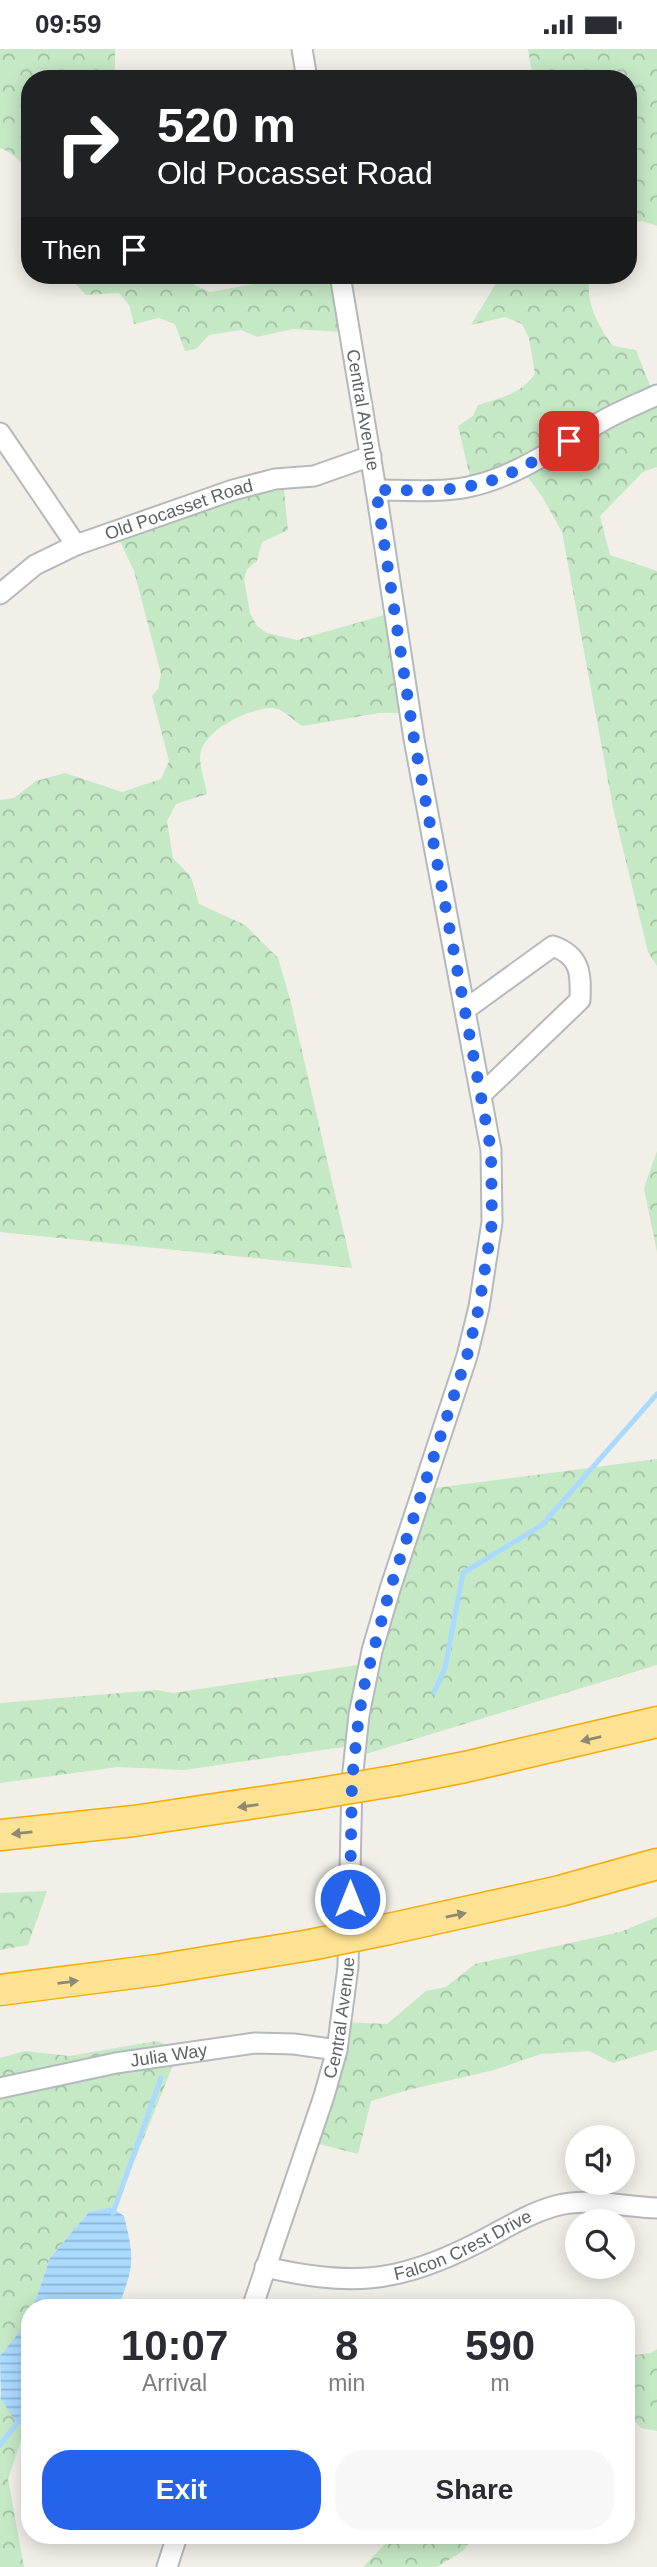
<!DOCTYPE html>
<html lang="en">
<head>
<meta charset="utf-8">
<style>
  body { margin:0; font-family:Arial,sans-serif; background:#f7f7f7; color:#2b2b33; height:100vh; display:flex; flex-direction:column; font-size:26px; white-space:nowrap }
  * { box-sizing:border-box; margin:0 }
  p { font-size:23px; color:#7c7c81 }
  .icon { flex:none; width:38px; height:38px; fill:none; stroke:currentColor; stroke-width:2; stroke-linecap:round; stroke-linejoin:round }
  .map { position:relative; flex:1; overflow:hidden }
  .drawer { position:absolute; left:21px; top:2250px; width:614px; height:245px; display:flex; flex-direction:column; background:#fff; border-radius:28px; box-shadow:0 4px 18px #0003 }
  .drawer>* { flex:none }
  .top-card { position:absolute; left:21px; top:21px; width:616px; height:214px; border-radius:28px; box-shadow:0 4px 18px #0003; background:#202124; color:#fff; overflow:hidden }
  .tools { position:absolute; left:565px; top:2076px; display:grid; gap:14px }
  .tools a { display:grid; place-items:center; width:70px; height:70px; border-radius:50%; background:#fff; box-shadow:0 4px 18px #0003; font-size:35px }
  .pin { position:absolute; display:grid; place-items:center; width:60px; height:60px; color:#fff; margin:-30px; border-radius:14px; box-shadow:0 4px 10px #0006 }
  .me { position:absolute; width:77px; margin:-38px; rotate:0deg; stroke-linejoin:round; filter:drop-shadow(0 0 5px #0008) }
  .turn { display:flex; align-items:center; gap:24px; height:147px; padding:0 21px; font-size:32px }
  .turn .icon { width:91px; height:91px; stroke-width:2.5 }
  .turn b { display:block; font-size:49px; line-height:60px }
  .then { display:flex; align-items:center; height:66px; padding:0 21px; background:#0003; gap:14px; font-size:26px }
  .eta { display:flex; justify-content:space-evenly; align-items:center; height:119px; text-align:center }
  .eta b { font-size:42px; font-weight:700; line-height:49px }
  .primary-button { display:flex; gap:14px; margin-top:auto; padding:14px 21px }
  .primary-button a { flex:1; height:80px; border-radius:28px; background:#2563eb; color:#fff; font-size:28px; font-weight:700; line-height:80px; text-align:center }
  .primary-button a+a { background:#f7f7f7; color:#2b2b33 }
  .status { display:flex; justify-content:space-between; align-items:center; height:49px; padding:0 35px; background:#fff; direction:ltr }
  .status svg { height:19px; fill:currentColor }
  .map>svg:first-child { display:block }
  .forest { fill:url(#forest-crowns) }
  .water { fill:url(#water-rules) }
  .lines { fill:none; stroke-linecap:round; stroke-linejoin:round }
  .stream { stroke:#aadaff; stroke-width:5 }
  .minor-casing { stroke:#b5b8bc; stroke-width:23 }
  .highway-casing { stroke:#f9ab00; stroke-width:33 }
  .minor { stroke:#fff; stroke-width:19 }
  .highway { stroke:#fde293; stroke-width:30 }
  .highway-bridge-casing { stroke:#f9ab00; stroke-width:33; stroke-linecap:butt }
  .highway-bridge { stroke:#fde293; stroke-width:30 }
  .oneway { fill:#8e8975 }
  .route { stroke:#2563eb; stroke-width:12; stroke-dasharray:0 21.6 }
  .labels { text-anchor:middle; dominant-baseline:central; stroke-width:5; stroke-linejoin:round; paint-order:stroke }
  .street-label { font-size:18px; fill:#5f6368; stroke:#fff }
</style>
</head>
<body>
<div class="status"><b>09:59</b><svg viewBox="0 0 49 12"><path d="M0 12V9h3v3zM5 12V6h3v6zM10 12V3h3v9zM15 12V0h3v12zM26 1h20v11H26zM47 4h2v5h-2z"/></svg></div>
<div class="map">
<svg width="657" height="2518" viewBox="0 0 657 2518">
  <defs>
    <pattern id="forest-crowns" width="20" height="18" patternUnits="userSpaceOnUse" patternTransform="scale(1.75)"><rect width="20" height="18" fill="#c5e8c5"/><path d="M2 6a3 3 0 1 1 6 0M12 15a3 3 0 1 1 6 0" fill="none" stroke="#a3c0a4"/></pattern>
    <pattern id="water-rules" width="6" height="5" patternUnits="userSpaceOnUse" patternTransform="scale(1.75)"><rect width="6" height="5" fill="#aadaff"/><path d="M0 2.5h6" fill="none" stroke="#8eb4d2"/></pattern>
  </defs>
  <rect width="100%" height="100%" fill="#f1efe8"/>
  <!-- forest -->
  <g class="forest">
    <path d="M0,0h115v30h-85v99c-5,-14 -16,-25 -30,-30z"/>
    <polygon points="528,0 657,0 657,177 642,172 628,175 628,30 533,30"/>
    <polygon points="78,226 182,226 188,233 210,243 264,233 332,229 344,283 293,280 257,288 241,281 209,286 196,300 185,302 175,275 159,269 134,275 129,256 119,244 86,246 72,231"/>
    <path d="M501,226h89c-6,25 8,51 23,71l23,4 18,46 3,-1v72l-14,5 -43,44 10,39 47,16v395l-9,-14 -35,-144 -51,-276 -19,-34 -20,-28 -51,15 -14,-59 15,-10 5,-11c22,-7 43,-11 57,-31l-6,-36 -7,-14 -17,-7 -34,8z"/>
    <path d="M283,432l5,49 -26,12 -5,19 -10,8 -3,10 6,34 7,13 10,7 30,7 91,-26 18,99h-27l-76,13c-11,-5 -19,-18 -31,-18 -23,0 -71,23 -72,49 0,11 5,25 7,37l-31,10 -9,17 6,37 18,19 8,27 46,21 33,33 12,41 62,269 -352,-36v-432l14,-2 22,-17 29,-8 57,19 39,-13 8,-18 -17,-65 6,-7 3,-15 -27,-103 -17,-36z"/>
    <polygon points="657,1102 657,1203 644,1139"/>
    <polygon points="657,1410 657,1616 369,1704 355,1705 350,1697 184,1721 118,1718 0,1734 0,1654 157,1641 173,1644 365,1615 420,1441"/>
    <polygon points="47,1842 28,1896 0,1901 0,1844"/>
    <polygon points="657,1868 657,2001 613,2014 589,2002 541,2005 494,2021 408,2041 371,2052 358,2105 304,2091 344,1973 387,1975 426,1942 446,1938 475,1915 620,1883"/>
    <polygon points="157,1992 178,2001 178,2004 115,2160 110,2158 89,2163 50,2209 33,2259 30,2259 30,2271 0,2307 0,2009 25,2002 69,2007"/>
    <polygon points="657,2300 657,2382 641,2379 634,2371 627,2369 626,2307 651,2304"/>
    <polygon points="0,2346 16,2373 27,2374 8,2430 24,2518 0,2518"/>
    <polygon points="387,2487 474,2487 463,2502 437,2518 363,2518 386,2494"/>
  </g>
  <!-- water -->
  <g class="water">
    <path d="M110,2158l14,9c11,45 10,49 -6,92h-85l17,-50 39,-46z"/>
    <polygon points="30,2270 30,2375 16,2373 1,2350 0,2307"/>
  </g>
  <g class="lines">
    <!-- stream -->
    <g class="stream">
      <polyline points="434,1643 445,1619 463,1524 542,1476 657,1345"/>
      <polyline points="113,2164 161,2029"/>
      <polyline points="0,2396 30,2358"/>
    </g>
    <!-- minor casing -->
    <g class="minor-casing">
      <g id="minor">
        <polyline points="302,0 307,30"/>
        <polyline points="0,384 76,496"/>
        <path d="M376,441c30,0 62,3 92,-3 48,-10 89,-40 131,-64 18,-11 39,-19 58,-28"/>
        <path id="s1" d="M0,545l35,-29 41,-20 157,-55 42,-11 39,-3 57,-20"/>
        <path d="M466,960l87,-63c28,10 28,28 27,54l-98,94"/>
        <path id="s2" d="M0,2039l116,-25 139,-20 39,1 43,6"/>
        <path id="s3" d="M265,2218c84,19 131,17 208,-22 27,-13 53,-31 82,-39 33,-9 69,1 102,2"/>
        <path id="s4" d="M252,2259l72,-212 13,-46 11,-83 4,-187 7,-65 13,-64 18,-62 77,-233 12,-49 13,-85 -1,-72 -77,-411 -38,-249 -36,-215"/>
        <polyline points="167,2518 177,2487"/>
      </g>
    </g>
    <!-- highway casing -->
    <g class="highway-casing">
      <g id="highway">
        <polyline points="399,1731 465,1718 657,1673"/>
        <polyline points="0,1786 134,1772 315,1745"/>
        <polyline points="389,1880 560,1842 657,1815"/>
        <polyline points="0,1941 157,1921 310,1896"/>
      </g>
    </g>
    <!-- minor -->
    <use href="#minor" class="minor"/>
    <!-- highway -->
    <use href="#highway" class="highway"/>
    <!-- highway-bridge casing -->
    <g class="highway-bridge-casing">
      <g id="highway-bridge">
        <polyline points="315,1745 399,1731"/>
        <polyline points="310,1896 389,1880"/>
      </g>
    </g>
    <!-- highway-bridge -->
    <use href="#highway-bridge" class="highway-bridge"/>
  </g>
  <!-- one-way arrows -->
  <defs><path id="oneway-solid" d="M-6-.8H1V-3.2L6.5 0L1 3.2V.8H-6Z" transform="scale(1.75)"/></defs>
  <g class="oneway">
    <use href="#oneway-solid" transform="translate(591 1690) rotate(167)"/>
    <use href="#oneway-solid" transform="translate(248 1757) rotate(172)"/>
    <use href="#oneway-solid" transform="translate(22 1784) rotate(174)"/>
    <use href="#oneway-solid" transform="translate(456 1866) rotate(-12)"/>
    <use href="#oneway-solid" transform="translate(68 1933) rotate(-7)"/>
  </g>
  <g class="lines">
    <!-- route -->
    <path class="route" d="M350,1850l2,-119 7,-65 6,-33 25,-93 77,-233 12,-49 13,-84 -1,-73 -77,-411 -38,-249c30,0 59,2 88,-3 38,-5 72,-27 105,-46"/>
  </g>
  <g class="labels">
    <!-- street labels -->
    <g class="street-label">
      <text transform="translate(363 361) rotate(80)">Central Avenue</text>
      <text stroke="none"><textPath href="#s1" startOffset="200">Old Pocasset Road</textPath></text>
      <text stroke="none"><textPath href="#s4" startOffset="304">Central Avenue</textPath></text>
      <text stroke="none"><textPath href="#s2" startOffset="172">Julia Way</textPath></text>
      <text stroke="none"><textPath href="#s3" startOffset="205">Falcon Crest Drive</textPath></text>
    </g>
  </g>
</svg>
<div class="tools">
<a><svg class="icon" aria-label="sound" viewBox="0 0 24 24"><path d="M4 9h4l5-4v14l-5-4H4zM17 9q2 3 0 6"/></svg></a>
<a><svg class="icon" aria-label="search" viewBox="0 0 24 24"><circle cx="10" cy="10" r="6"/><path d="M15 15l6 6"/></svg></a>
</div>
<div class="pin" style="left:569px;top:392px;background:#d93025"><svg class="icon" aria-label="arrive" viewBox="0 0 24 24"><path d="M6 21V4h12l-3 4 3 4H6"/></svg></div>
<svg class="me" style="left:350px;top:1850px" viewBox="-20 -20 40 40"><circle r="17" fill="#2563eb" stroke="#fff" stroke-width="3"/><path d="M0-11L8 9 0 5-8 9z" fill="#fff"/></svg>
<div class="top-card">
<div class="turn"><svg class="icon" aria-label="right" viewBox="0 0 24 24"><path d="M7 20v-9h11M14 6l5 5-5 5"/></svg><div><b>520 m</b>Old Pocasset Road</div></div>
<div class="then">Then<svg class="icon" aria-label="arrive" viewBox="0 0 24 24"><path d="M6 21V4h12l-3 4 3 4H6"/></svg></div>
</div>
<section class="drawer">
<div class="eta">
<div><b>10:07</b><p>Arrival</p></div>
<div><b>8</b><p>min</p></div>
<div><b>590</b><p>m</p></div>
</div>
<div class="primary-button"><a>Exit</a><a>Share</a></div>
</section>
</div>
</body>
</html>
